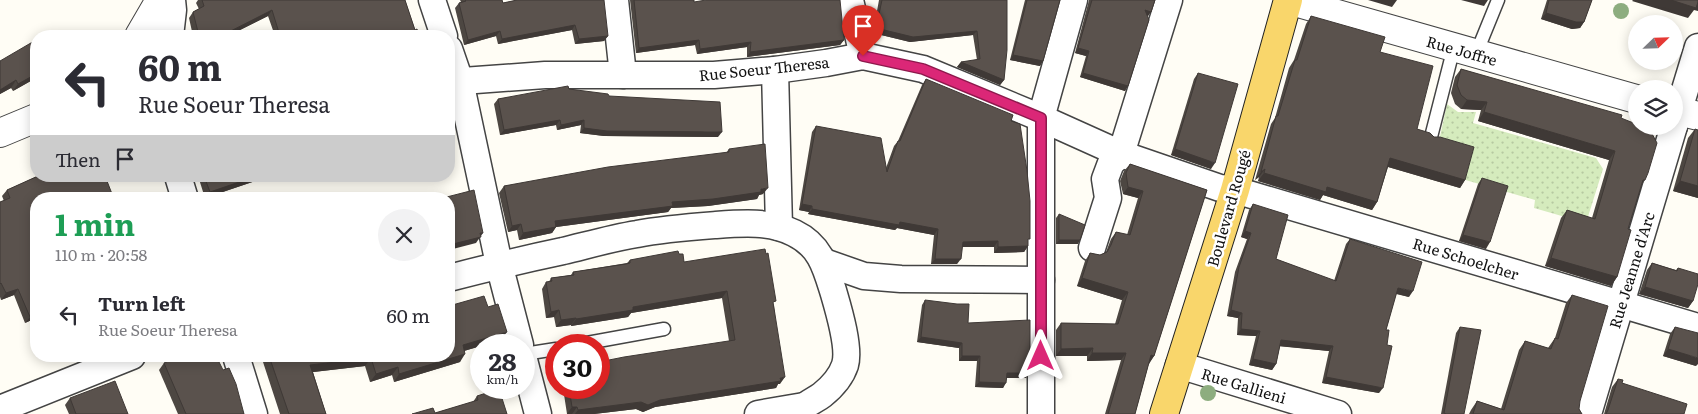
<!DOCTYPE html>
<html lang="en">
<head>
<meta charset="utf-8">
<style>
  body { margin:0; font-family:Literata,serif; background:#f2f2f3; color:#2b2b33; height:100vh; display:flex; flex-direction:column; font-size:19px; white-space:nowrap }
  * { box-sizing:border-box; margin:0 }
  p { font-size:16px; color:#7c7c81 }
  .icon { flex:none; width:28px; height:28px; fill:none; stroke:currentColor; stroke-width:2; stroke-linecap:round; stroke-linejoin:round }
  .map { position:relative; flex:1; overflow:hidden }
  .sheet { position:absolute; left:30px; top:192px; width:425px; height:170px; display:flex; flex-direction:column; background:#fff; border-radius:20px; box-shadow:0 2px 12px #0003 }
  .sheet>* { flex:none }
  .hud { position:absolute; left:30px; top:30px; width:425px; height:152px; border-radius:20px; box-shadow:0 2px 12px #0003; background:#fff; color:#2b2b33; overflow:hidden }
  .needle { width:32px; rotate:67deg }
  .tools { position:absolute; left:1628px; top:15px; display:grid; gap:10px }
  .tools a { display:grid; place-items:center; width:55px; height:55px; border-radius:50%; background:#fff; box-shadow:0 2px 12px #0003; font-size:25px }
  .speed { position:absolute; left:470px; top:334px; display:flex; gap:10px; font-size:25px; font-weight:700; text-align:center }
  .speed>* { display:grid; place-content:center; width:65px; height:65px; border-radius:50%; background:#fff; box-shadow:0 2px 12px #0003; line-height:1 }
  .speed small { font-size:12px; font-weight:400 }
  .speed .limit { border:8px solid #d22; background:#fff; color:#111 }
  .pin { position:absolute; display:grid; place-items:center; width:42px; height:42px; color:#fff; margin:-51px -21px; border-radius:50% 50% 50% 0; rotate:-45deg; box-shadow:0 0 5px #0007 }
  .pin .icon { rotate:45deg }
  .me { position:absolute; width:55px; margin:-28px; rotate:0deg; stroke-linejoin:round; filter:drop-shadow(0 0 4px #0008) }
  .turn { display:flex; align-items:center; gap:18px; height:105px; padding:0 25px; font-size:22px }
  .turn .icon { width:65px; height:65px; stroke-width:2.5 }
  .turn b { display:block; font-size:35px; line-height:42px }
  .then { display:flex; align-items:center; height:48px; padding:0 25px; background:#0003; gap:10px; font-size:19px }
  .round { display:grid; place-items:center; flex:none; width:52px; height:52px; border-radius:26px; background:#f2f2f3 }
  .head { display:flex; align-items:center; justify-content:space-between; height:85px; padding:0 25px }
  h1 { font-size:30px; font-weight:700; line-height:38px; color:#1e9e55 }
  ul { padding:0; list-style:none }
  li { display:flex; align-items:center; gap:15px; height:75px; padding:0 25px }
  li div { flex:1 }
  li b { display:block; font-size:19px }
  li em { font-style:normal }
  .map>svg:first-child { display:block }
  .park { fill:url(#park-dots) }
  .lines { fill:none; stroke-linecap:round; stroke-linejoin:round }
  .service-casing { stroke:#444; stroke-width:15 }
  .minor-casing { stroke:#444; stroke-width:29 }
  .tertiary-casing { stroke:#444; stroke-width:30 }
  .primary-casing { stroke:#222; stroke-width:30 }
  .service { stroke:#fff; stroke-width:12 }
  .minor { stroke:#fff; stroke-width:26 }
  .tertiary { stroke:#fff; stroke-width:28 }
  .primary { stroke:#f9d66b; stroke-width:28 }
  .tree { fill:#8dad7f }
  .wall { fill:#4d4742 }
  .shaded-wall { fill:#3f3936 }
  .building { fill:#5a524d; stroke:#3f3936 }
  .route-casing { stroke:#8e194d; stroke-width:12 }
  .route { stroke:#db2777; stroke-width:9 }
  .labels { text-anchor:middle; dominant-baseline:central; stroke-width:5; stroke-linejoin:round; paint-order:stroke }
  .street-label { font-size:15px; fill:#111; stroke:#fff }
</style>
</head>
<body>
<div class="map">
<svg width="1698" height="414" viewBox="0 0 1698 414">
  <defs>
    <pattern id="park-dots" width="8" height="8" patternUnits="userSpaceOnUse" patternTransform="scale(1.25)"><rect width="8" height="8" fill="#d5ebbd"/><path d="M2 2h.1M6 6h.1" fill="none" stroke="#b6c8a1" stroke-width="1.8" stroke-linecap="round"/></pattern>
  </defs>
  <rect width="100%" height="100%" fill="#fffdf5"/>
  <!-- park -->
  <polygon class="park" points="1447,104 1458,112 1476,112 1473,123 1596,158 1603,169 1586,223 1534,208 1535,200 1462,179 1438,146"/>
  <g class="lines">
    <!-- service casing -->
    <g class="service-casing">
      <g id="service">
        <polyline points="1476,54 1498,0"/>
        <polyline points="1431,137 1454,47"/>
        <polyline points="576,345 664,329"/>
        <polyline points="524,354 556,349"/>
      </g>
    </g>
    <!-- minor casing -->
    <g class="minor-casing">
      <g id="minor">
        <polyline points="432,0 444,36"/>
        <polyline points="615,0 623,75"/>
        <polyline points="850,0 863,56"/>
        <polyline points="170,36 173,10 172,0"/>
        <polyline points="449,49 460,81 499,264 520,345"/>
        <polyline points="775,70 779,227"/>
        <polyline points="449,82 545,75 714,75 775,70 826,63 863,56 923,69 1041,118 1121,154 1220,188 1235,190 1698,327"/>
        <polyline points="1674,126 1698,47"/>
        <polyline points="178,176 185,199"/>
        <polyline points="1092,248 1108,198 1105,179 1111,163 1121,154 1169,0"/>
        <polyline points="824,262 864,276 901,279 1041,280"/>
        <path d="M449,278c38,-10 76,-19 114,-27 25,-6 49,-13 74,-17 26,-5 53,-7 79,-9 27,-2 54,-4 78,8 27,13 32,35 40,61 5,17 16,55 11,71 -4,12 -13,22 -23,30 -9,7 -17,7 -21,19"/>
        <polyline points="236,356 254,414"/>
        <polyline points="524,360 538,414"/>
        <polyline points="1179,365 1338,414"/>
        <polyline points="0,409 132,356"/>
        <polyline points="758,414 804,406"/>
        <polyline points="1041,414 1041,118 1074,0"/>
        <polyline points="1588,414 1674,126"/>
      </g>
    </g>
    <!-- tertiary casing -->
    <g class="tertiary-casing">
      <g id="tertiary">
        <polyline points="1288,0 1636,99"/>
        <polyline points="139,36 160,0"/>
        <polyline points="1674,110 1698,116"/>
        <polyline points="0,133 36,118"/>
      </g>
    </g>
    <!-- primary casing -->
    <g class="primary-casing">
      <polyline id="primary" points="1164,414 1235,190 1288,0"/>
    </g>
    <!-- service -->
    <use href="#service" class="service"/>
    <!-- minor -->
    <use href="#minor" class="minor"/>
    <!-- tertiary -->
    <use href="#tertiary" class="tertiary"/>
    <!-- primary -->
    <use href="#primary" class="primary"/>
  </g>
  <!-- trees -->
  <g class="tree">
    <circle cx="1621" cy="11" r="8"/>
    <circle cx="1208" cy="393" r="8"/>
  </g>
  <!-- wall -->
  <g class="wall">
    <polygon points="198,0 405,0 415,30 419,36 275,36 268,16 228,36 193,36 189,18 193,12 199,9 196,3"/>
    <polygon points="460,0 502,0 503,3 517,0 608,36 604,41 575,44 572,30 498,44 496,36 464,45 455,8 459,3 461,2"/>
    <polygon points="630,0 694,0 694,2 844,40 840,45 747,57 747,47 697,54 695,45 636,53"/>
    <polygon points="879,0 1007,0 1004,80 1000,85 957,67 961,62 977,60 973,35 910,42 873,33"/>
    <polygon points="1025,0 1060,0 1040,66 1010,60"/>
    <polygon points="1089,0 1155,0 1148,16 1147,16 1125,91 1080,77 1086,56 1075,53 1088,4"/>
    <polygon points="1547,0 1592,0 1584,22 1580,28 1572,29 1541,19"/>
    <polygon points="1311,16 1380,52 1417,129 1465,180 1460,188 1388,167 1377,202 1372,210 1323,195 1320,200 1258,181 1259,177 1255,180 1271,124 1275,118 1289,68 1294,60 1306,24"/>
    <polygon points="0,61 36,78 13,91 11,88 0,94"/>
    <polygon points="1461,69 1621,118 1645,180 1641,186 1628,229 1617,277 1611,286 1545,266 1561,218 1567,210 1592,218 1609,160 1478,121 1481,110 1461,109 1455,104 1451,93 1455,77"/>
    <polygon points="1198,73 1211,169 1171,155 1194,79"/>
    <polygon points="926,79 1011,121 1028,242 1028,246 1024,252 994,253 994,247 962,247 957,264 931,264 934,235 897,228 895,230 808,214 809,212 799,210 812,132 816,126 886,168 894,146 898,141 922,85"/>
    <polygon points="569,89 609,96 718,137 604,136 580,133 581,125 557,130 556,125 500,135 494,104 498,99"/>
    <polygon points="1695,129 1698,198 1673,191 1688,138"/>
    <polygon points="729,149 763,194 759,195 757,199 708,206 671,208 668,212 556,227 552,233 519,240 517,230 508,232 499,193 504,186 726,153"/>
    <polygon points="1130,164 1207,190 1154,356 1149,363 1135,414 1105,414 1121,360 1087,361 1087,356 1056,356 1056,330 1061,323 1115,324 1122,300 1077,286 1085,261 1090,253 1100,255 1106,252 1111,239 1116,232 1127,235 1138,198 1123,194 1120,181 1124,171"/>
    <polygon points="38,176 114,176 106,180 36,199 36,318 25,323 14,295 1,300 0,297 0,202 4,201 2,196 7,190"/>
    <polygon points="198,176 270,176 205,198"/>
    <polygon points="1482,178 1486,249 1459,241 1478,184"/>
    <polygon points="1253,204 1276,259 1334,281 1346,244 1350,239 1409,297 1396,294 1386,330 1379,393 1322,383 1329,351 1280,346 1276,364 1272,370 1249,365 1256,336 1237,335 1238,318 1227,316 1235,272 1247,239 1241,237 1249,210"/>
    <polygon points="1059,214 1078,244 1056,244 1056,218"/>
    <polygon points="679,254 684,262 774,306 780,384 778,384 776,388 655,407 643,412 636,409 594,414 567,414 563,388 599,388 729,341 722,298 631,313 628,317 571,326 571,325 556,327 554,317 546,318 542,289 546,282 549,282 551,278 571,275 573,272 627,263 630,260"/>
    <polygon points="1652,263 1676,270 1678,268 1693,301 1688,308 1639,294 1647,270"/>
    <polygon points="1572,295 1579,409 1582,414 1469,414 1471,410 1477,401 1501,409 1519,350 1525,341 1548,348 1555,338 1566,303"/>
    <polygon points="925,300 1026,378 1007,378 1003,388 975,387 977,361 959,361 959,348 917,342 922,305"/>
    <polygon points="488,307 501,340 464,351 460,362 394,382 392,375 370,382 365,366 313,372 326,414 280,414 263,362 267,356 449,356"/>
    <polygon points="1460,327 1464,414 1441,414 1456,333"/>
    <polygon points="1675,327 1696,366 1663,356 1670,334"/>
    <polygon points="164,363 223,370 244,414 178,414 159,370"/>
    <polygon points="1618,379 1622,383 1684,414 1604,414 1612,387"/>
    <polygon points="477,396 507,414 435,413 473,402"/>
    <polygon points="70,398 128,414 69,414 65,405"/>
  </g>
  <!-- shaded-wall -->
  <g class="shaded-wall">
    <polygon points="1368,0 1397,0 1392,7"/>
    <polygon points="1461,0 1488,0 1484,6"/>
    <polygon points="1633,0 1698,0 1698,11 1694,10 1688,18 1632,1"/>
    <polygon points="272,10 268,16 228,36 222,36 223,35"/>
    <polygon points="1145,10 1151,12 1148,16 1141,14"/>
    <polygon points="1546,13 1584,22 1580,28 1572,29 1541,19"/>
    <polygon points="575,25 572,30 498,44 502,39"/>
    <polygon points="876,28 977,31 973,35 910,42 873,33"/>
    <polygon points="500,31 496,36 464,45 468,40"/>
    <polygon points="608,36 604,41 575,44 579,39"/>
    <polygon points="699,40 695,45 636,53 639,48"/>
    <polygon points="844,40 840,45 747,57 750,52"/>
    <polygon points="751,42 747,47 697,54 700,49"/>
    <polygon points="1078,48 1089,51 1086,56 1075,53"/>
    <polygon points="1013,55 1043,61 1040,66 1010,60"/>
    <polygon points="961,62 1004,80 1000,85 957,67"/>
    <polygon points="1083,73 1128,86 1125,91 1080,77"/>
    <polygon points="36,74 36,78 13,91 18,84"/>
    <polygon points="16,80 11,88 0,94 0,90"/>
    <polygon points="1467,100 1487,102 1481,110 1461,109"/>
    <polygon points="1484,112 1615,151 1609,160 1478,121"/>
    <polygon points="560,120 556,125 500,135 504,130"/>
    <polygon points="584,120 581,125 557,130 561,125"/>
    <polygon points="584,128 722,132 718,137 604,136 580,133"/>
    <polygon points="1175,149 1215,163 1211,169 1171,155"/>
    <polygon points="1390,158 1465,180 1460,188 1385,166"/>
    <polygon points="1265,169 1259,177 1255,180 1261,172"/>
    <polygon points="1264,173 1327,187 1377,202 1372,210 1323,195 1320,200 1258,181"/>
    <polygon points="104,176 114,176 100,182"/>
    <polygon points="257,176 270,176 205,198 210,192"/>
    <polygon points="1680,181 1698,186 1698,198 1673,191"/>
    <polygon points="1128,187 1143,191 1138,198 1123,194"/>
    <polygon points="768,188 763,194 759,195 757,199 708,206 671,208 668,212 556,227 552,233 519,240 523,233 555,221 672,202"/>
    <polygon points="802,204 812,206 809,212 799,210"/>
    <polygon points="812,209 900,222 938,229 934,235 897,228 895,230 808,214"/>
    <polygon points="521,224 517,230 508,232 512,226"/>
    <polygon points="1245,231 1251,233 1247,239 1241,237"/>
    <polygon points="480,233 483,233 476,243 449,250 449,245"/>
    <polygon points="1463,235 1490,242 1486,249 1459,241"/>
    <polygon points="1059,240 1080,240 1078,244 1056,244"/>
    <polygon points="998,241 994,247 959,247 963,242"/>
    <polygon points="1028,246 1024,252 994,253 998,247"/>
    <polygon points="1551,258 1617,277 1611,286 1545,266"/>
    <polygon points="935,259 961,259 957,264 931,264"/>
    <polygon points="1082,278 1128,292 1122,300 1077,286"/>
    <polygon points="1645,287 1693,301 1688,308 1639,294"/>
    <polygon points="1398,288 1413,291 1409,297 1394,293"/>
    <polygon points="18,289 14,295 1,300 6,293"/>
    <polygon points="727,291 722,298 631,313 628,317 571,326 576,319 633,307"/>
    <polygon points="559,310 554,317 546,318 551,312"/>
    <polygon points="1231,310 1242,313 1238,318 1227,316"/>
    <polygon points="36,314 36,318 25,323 30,317"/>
    <polygon points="576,318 571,325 556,327 561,320"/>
    <polygon points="1241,329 1260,331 1256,336 1237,335"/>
    <polygon points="507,332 501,340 457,353 463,345"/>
    <polygon points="921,337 962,343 959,348 917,342"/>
    <polygon points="1281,340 1333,346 1329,351 1277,346"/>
    <polygon points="1093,348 1087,356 1056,356 1061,349"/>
    <polygon points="1668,349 1698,358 1698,364 1696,366 1663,356"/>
    <polygon points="1092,353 1126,353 1121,360 1087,361"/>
    <polygon points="465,354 460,362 394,382 399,374"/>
    <polygon points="1151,355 1154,356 1149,364 1146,363"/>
    <polygon points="962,356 980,356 977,361 959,361"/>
    <polygon points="371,358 365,366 305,373 310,365"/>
    <polygon points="1253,359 1276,364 1272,370 1249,365"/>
    <polygon points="398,367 392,375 370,382 376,374"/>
    <polygon points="1007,373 1030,373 1026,378 1004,378"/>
    <polygon points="785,377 780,384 778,384 776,388 655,407 643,412 636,409 594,414 575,414 578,410 660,400"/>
    <polygon points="1326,377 1383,388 1379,393 1322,383"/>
    <polygon points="979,382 1006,383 1003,388 975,387"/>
    <polygon points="572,407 577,407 572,414 567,414"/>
  </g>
  <!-- building -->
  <g class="building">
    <polygon points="202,0 405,0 415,30 417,29 419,36 280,36 272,10 223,35 224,36 199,36 193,12 204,6"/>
    <polygon points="465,0 502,0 503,3 517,0 604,0 608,36 579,39 575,25 502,39 500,31 468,40 459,3 466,1"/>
    <polygon points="634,0 694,0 694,2 706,0 840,0 844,40 750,52 751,42 700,49 699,40 639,48"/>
    <polygon points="882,0 1007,0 1007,50 1004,80 961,62 980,59 977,31 913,37 876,28"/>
    <polygon points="1027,0 1060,0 1043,61 1013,55"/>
    <polygon points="1092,0 1155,0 1151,12 1145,10 1149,20 1128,86 1083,73 1089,51 1078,48"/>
    <polygon points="1549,0 1592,0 1584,22 1576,22 1546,13"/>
    <polygon points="1671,0 1698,0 1698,2 1696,8"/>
    <polygon points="1311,16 1385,37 1380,52 1433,66 1417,129 1430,133 1434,137 1440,137 1474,147 1465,180 1390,158 1377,202 1327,187 1326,192 1264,173 1265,169 1261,172 1276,116 1278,116 1295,60 1297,60"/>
    <polygon points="36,40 36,74 18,84 16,80 0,90 0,61"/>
    <polygon points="1461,69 1622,115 1621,118 1636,124 1636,126 1641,126 1650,130 1657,143 1648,173 1645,180 1643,180 1628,229 1631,230 1617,277 1551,258 1567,210 1595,219 1615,151 1484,112 1487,102 1467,100 1461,95 1457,85"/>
    <polygon points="1198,73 1238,84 1215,163 1175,149"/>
    <polygon points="926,79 1013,115 1011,121 1020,124 1027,171 1030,201 1030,239 1028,239 1028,246 998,247 998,241 963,242 961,259 935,259 938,229 900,222 899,225 812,209 812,206 802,204 816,126 881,138 887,172 898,141 900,141"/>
    <polygon points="568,86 569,89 608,94 609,96 720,102 722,132 607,131 584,128 584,120 561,125 560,120 504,130 498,99"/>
    <polygon points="1695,129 1698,130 1698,186 1680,181"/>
    <polygon points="765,144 768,188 761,189 761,192 713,199 672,202 673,206 555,221 556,227 523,233 521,224 512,226 504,186 608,167 729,152 729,149"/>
    <polygon points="1130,164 1207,190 1154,356 1151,355 1135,414 1108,414 1126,353 1092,353 1093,348 1061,349 1061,323 1118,324 1128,292 1082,278 1090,253 1100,255 1107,252 1111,245 1116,232 1130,235 1143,191 1128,187 1126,173"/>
    <polygon points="38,176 105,176 114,199 36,199 36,314 30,317 18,289 6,293 1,283 0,284 0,202 10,198 7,190"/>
    <polygon points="204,176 257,176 210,192"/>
    <polygon points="1482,178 1508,186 1490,242 1463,235"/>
    <polygon points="474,190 483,233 480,233 481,237 449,245 449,199 439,199"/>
    <polygon points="1253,204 1288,215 1276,259 1336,281 1350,239 1422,262 1413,291 1398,288 1386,330 1389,330 1387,345 1392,346 1383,388 1326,377 1333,346 1281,340 1276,364 1253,359 1260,331 1241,329 1242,313 1231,310 1239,267 1251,233 1245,231"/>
    <polygon points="1059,214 1085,225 1080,240 1059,240"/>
    <polygon points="765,249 766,254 768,253 776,301 773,302 785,377 780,378 781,381 660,400 648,405 641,402 578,410 577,407 572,407 569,388 599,388 599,362 624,357 735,340 727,291 633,307 633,310 576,319 576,318 561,320 559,310 551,312 546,282 552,281 551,278 574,275 573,272 626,264 630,263 630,260 678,251 679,254 683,254 684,262"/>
    <polygon points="1652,263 1677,271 1678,268 1698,274 1698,284 1693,301 1645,287"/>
    <polygon points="1572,295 1608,306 1580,401 1579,409 1582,414 1473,414 1477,401 1504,410 1525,341 1551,349 1555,338 1558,339"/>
    <polygon points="484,296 488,307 498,304 507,332 463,345 465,354 399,374 398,367 376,374 371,358 310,365 326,414 289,414 269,356 449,356 449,306"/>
    <polygon points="925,300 957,304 969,304 968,323 1030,320 1030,373 1007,373 1006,383 979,382 980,356 962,356 962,343 921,337"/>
    <polygon points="1460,327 1481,330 1464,414 1446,414 1444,413"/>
    <polygon points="1675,327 1698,333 1698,358 1668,349"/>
    <polygon points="180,356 216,356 223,370 229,368 236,384 244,414 186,414 164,363"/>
    <polygon points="1618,379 1623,380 1622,383 1687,404 1684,414 1606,414 1608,410"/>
    <polygon points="115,381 128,414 76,414 70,398"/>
    <polygon points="499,389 507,414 412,414 433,408 435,413 478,400 477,396"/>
  </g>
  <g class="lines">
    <!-- route casing -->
    <g class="route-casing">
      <polyline id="route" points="863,56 923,69 1041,118 1041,356"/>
    </g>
    <!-- route -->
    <use href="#route" class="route"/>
  </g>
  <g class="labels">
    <!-- street labels -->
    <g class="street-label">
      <text transform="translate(1462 50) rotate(16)">Rue Joffre</text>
      <text transform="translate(764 68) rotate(-6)">Rue Soeur Theresa</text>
      <text transform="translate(1228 208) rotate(-74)">Boulevard Rougé</text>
      <text transform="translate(1466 258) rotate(17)">Rue Schoelcher</text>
      <text transform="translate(1631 270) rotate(-73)">Rue Jeanne d'Arc</text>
      <text transform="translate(1244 385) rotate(17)">Rue Gallieni</text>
    </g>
  </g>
</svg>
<div class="tools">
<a><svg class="needle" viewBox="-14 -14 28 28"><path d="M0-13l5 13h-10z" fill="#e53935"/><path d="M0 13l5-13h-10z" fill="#7c7c81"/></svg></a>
<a><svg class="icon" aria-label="layers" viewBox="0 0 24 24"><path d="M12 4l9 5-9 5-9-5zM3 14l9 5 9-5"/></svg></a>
</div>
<div class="speed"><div>28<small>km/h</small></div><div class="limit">30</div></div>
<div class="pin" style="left:863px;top:56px;background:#d93025"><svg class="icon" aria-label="arrive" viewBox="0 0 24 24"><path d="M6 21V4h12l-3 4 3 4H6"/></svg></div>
<svg class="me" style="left:1041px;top:356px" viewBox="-20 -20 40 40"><path d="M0-17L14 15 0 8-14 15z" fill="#db2777" stroke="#fff" stroke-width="4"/></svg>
<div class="hud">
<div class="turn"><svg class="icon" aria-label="left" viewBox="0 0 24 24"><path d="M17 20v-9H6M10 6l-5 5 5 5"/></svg><div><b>60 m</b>Rue Soeur Theresa</div></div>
<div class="then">Then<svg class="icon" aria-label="arrive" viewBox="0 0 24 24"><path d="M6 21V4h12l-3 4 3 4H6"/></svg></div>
</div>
<section class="sheet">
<div class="head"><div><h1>1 min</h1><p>110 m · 20:58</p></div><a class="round"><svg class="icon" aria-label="close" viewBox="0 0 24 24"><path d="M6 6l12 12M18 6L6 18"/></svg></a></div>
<ul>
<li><svg class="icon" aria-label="left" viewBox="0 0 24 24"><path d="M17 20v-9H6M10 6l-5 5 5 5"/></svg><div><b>Turn left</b><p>Rue Soeur Theresa</p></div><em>60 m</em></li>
</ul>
</section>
</div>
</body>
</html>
